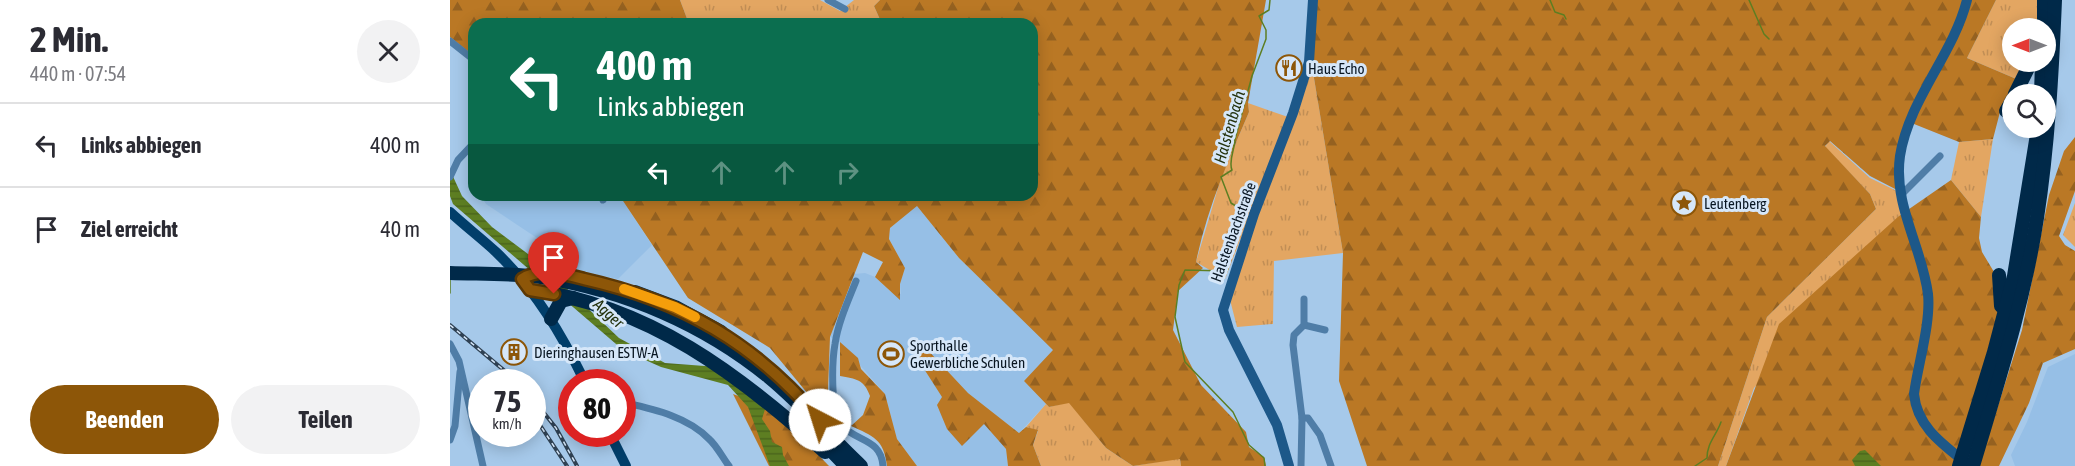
<!DOCTYPE html>
<html lang="de">
<head>
<meta charset="utf-8">
<style>
  body { margin:0; font-family:"Asap Condensed",sans-serif; background:#f2f2f3; color:#2b2b33; height:100vh; display:flex; flex-direction:column; font-size:22px; white-space:nowrap }
  * { box-sizing:border-box; margin:0 }
  p { font-size:20px; color:#7c7c81 }
  .icon { flex:none; width:33px; height:33px; fill:none; stroke:currentColor; stroke-width:2; stroke-linecap:round; stroke-linejoin:round }
  .map { position:relative; flex:1; overflow:hidden }
  .details { display:flex; flex-direction:column; background:#fff; width:450px }
  .details>* { flex:none }
  .guide { position:absolute; left:18px; top:18px; width:570px; height:183px; border-radius:18px; box-shadow:0 3px 15px #0003; background:#0b6e4f; color:#fff; overflow:hidden }
  .needle { width:39px; rotate:270deg }
  .controls { position:absolute; left:1552px; top:18px; display:grid; gap:12px }
  .controls a { display:grid; place-items:center; width:54px; height:54px; border-radius:50%; background:#fff; box-shadow:0 3px 15px #0003; font-size:30px }
  .speed { position:absolute; left:18px; top:369px; display:flex; gap:12px; font-size:30px; font-weight:700; text-align:center }
  .speed>* { display:grid; place-content:center; width:78px; height:78px; border-radius:50%; background:#fff; box-shadow:0 3px 15px #0003; line-height:1 }
  .speed small { font-size:15px; font-weight:400 }
  .speed .limit { border:9px solid #d22; background:#fff; color:#111 }
  .pin { position:absolute; display:grid; place-items:center; width:51px; height:51px; color:#fff; margin:-62px -26px; border-radius:50% 50% 50% 0; rotate:-45deg; box-shadow:0 0 6px #0007 }
  .pin .icon { rotate:45deg }
  .me { position:absolute; width:66px; margin:-33px; rotate:320deg; stroke-linejoin:round; filter:drop-shadow(0 0 4px #0008) }
  .turn { display:flex; align-items:center; gap:21px; height:126px; padding:0 30px; font-size:27px }
  .turn .icon { width:78px; height:78px; stroke-width:2.5 }
  .turn b { display:block; font-size:42px; line-height:51px }
  .lanes { display:flex; align-items:center; height:57px; padding:0 30px; background:#0003; justify-content:center; gap:30px; direction:ltr }
  .lanes .off { opacity:.35 }
  .round { display:grid; place-items:center; flex:none; width:63px; height:63px; border-radius:32px; background:#f2f2f3 }
  .overview { display:flex; align-items:center; justify-content:space-between; height:102px; padding:0 30px }
  h1 { font-size:36px; font-weight:700; line-height:45px }
  .primary-button { display:flex; gap:12px; margin-top:auto; padding:12px 30px }
  .primary-button a { flex:1; height:69px; border-radius:36px; background:#8d5608; color:#fff; font-size:24px; font-weight:700; line-height:69px; text-align:center }
  .primary-button a+a { background:#f2f2f3; color:#2b2b33 }
  ul { padding:0; list-style:none }
  li { display:flex; align-items:center; gap:18px; height:84px; padding:0 30px; border-top:2px solid #e1e1e2 }
  li div { flex:1 }
  li b { display:block; font-size:22px }
  li em { font-style:normal }
  main { display:flex; flex:1; min-height:0 }
  .map>svg:first-child { display:block }
  .built { fill:#96bfe6 }
  .grass { fill:url(#grass-tufts) }
  .forest { fill:url(#forest-firs) }
  .water { fill:url(#water-rules) }
  .lines { fill:none; stroke-linecap:round; stroke-linejoin:round }
  .stream { stroke:#5d7e22; stroke-width:1.5 }
  .street { stroke:#4f7da7; stroke-width:7 }
  .secondary { stroke:#1d5889; stroke-width:10 }
  .primary { stroke:#013e6a; stroke-width:10 }
  .highway { stroke:#002949; stroke-width:14 }
  .rail-casing { stroke:#2f4153; stroke-width:4 }
  .rail { stroke:#d6e7f9; stroke-width:1.5; stroke-dasharray:4.5; stroke-linecap:butt }
  .route-casing { stroke:#5c3805; stroke-width:15 }
  .route { stroke:#8d5608; stroke-width:10 }
  .slow { stroke:#f59e0b; stroke-width:10 }
  .labels { text-anchor:middle; dominant-baseline:central; stroke-width:6; stroke-linejoin:round; paint-order:stroke }
  .poi-label { font-size:15px; fill:#091622; stroke:#d6e7f9; text-anchor:start }
  .street-label { font-size:15px; fill:#091622; stroke:#d6e7f9 }
  .water-label { font-size:16px; font-style:italic; fill:#24320d; stroke:#d6e7f9 }
</style>
</head>
<body>
<main>
<section class="details">
<div class="overview"><div><h1>2 Min.</h1><p>440 m · 07:54</p></div><a class="round"><svg class="icon" aria-label="close" viewBox="0 0 24 24"><path d="M6 6l12 12M18 6L6 18"/></svg></a></div>
<ul>
<li><svg class="icon" aria-label="left" viewBox="0 0 24 24"><path d="M17 20v-9H6M10 6l-5 5 5 5"/></svg><div><b>Links abbiegen</b></div><em>400 m</em></li>
<li><svg class="icon" aria-label="arrive" viewBox="0 0 24 24"><path d="M6 21V4h12l-3 4 3 4H6"/></svg><div><b>Ziel erreicht</b></div><em>40 m</em></li>
</ul>
<div class="primary-button"><a>Beenden</a><a>Teilen</a></div>
</section>
<div class="map">
<svg width="1625" height="466" viewBox="0 0 1625 466">
  <defs>
    <pattern id="grass-tufts" width="24" height="20" patternUnits="userSpaceOnUse" patternTransform="scale(1.5)"><rect width="24" height="20" fill="#e3a662"/><path d="M3 7l-1-3M5 7V3M7 7l1-3M15 17l-1-3M17 17v-4M19 17l1-3" fill="none" stroke="#c18e55"/></pattern>
    <pattern id="forest-firs" width="22" height="20" patternUnits="userSpaceOnUse" patternTransform="scale(1.5)"><rect width="22" height="20" fill="#ba7825"/><path d="M5 1l3.5 6h-7zM16 11l3.5 6h-7z" fill="#956120"/></pattern>
    <pattern id="water-rules" width="6" height="5" patternUnits="userSpaceOnUse" patternTransform="scale(1.5)"><rect width="6" height="5" fill="#5d7e22"/><path d="M0 2.5h6" fill="none" stroke="#4b661d"/></pattern>
  </defs>
  <rect width="100%" height="100%" fill="#a6c9ea"/>
  <!-- built -->
  <g class="built">
    <polygon points="30,195 169,195 202,245 168,279 125,271 99,246 36,204"/>
    <polygon points="467,206 509,258 604,350 574,381 596,404 569,433 518,393 474,347 467,358 493,397 534,424 556,449 558,466 467,466 447,439 435,394 390,342 380,337 404,274 415,273 425,277 441,292 451,294 450,284 455,268 439,239 440,228"/>
    <polygon points="1625,354 1625,466 1565,466 1561,455 1577,422 1598,367"/>
  </g>
  <!-- grass -->
  <g class="grass">
    <polygon points="230,0 370,0 390,11 404,0 430,0 424,6 432,24 239,24"/>
    <polygon points="1546,0 1588,0 1587,28 1563,28 1563,62 1579,62 1571,81 1517,58"/>
    <polygon points="862,66 893,253 824,261 823,324 787,327 779,296"/>
    <polygon points="798,103 838,117 775,279 746,262 771,178 799,112"/>
    <polygon points="1543,139 1531,217 1501,180 1509,142"/>
    <polygon points="1379,141 1420,178 1449,192 1451,214 1304,388 1276,466 1268,466 1317,317 1426,209 1420,194 1375,147"/>
    <polygon points="1625,203 1625,247 1613,235"/>
    <polygon points="619,402 656,448 683,466 591,466 583,445 588,431 576,427 596,404 599,407"/>
    <polygon points="730,458 731,466 683,466"/>
  </g>
  <!-- forest -->
  <g class="forest">
    <polygon points="0,0 230,0 239,24 24,24 24,56 0,37"/>
    <path d="M430,0h386l-18,103 1,9c-21,49 -42,97 -53,150l7,6 -25,23 -5,39 28,55 45,47 3,15 15,10 2,9h-85l-1,-7 -47,7 -27,-18 -37,-45 -20,4 -25,-26 29,-31 -94,-92 -42,-52 -27,22 -1,11 16,29 -5,16v16l-25,-23 8,-15 -20,-10 -33,85 -3,80 -57,-69 -82,-50 -69,-103h413v-171h-150l-8,-18z"/>
    <polygon points="867,0 1546,0 1517,58 1571,81 1550,112 1543,139 1509,142 1459,122 1449,191 1420,176 1380,141 1375,146 1420,194 1426,209 1317,317 1268,466 917,466 889,381 893,253 862,66"/>
    <polygon points="1625,137 1625,191 1609,236 1615,245 1625,251 1625,349 1593,363 1579,403 1549,466 1529,466 1572,330 1599,195 1614,151"/>
    <polygon points="1501,180 1531,217 1529,238 1532,252 1547,277 1550,307 1505,466 1276,466 1329,324 1449,216"/>
    <path d="M390,342l18,16 3,11 24,25 12,45 20,27h-30c-3,-27 -14,-30 -36,-40l12,-11 7,-19c-6,-17 -14,-17 -30,-20z"/>
    <polygon points="474,346 518,393 569,433 576,427 588,430 583,445 591,466 558,466 556,449 534,424 512,446 497,429 487,405 492,397 467,358"/>
    <polygon points="283,394 308,403 356,442 379,466 319,466"/>
  </g>
  <!-- water -->
  <g class="water">
    <polygon points="0,170 12,196 42,227 90,263 169,338 215,363 268,367 316,406 312,419 320,431 322,442 332,447 333,455 339,466 320,466 298,407 278,385 211,367 173,350 3,204 0,196"/>
    <polygon points="1415,450 1431,466 1405,466 1402,460 1410,451"/>
  </g>
  <g class="lines">
    <!-- stream -->
    <g class="stream">
      <polyline points="1100,0 1105,12 1114,15 1116,19"/>
      <polyline points="1299,0 1314,34 1319,39"/>
      <polyline points="0,293 0,279"/>
      <path d="M815,466l-1,-8 -15,-13 -16,-33 -48,-50 -10,-45 4,-32 6,-15 42,1 17,-60 -13,-8 -10,-26 11,-7c-4,-9 3,-21 3,-31l17,-63 14,-37v-9l-7,-14 10,-6 1,-10"/>
      <path d="M1245,466l12,-8c0,-15 9,-22 14,-36"/>
    </g>
    <!-- street -->
    <g class="street">
      <polyline points="378,0 395,9"/>
      <polyline points="0,41 24,60"/>
      <polyline points="0,177 8,160 24,143"/>
      <polyline points="152,195 153,200"/>
      <polyline points="1451,195 1490,156"/>
      <path d="M406,281c-8,20 -18,42 -21,63 -3,17 -5,70 7,82 16,16 39,13 41,40"/>
      <polyline points="854,325 875,330"/>
      <polyline points="0,344 9,361 33,466"/>
      <path d="M172,402c30,7 65,14 87,37 8,7 13,18 20,27"/>
      <polyline points="852,418 858,418 870,435 881,466"/>
      <polyline points="0,440 5,426 10,372"/>
      <polyline points="851,466 852,418 843,345 844,335 854,325 854,299"/>
    </g>
    <!-- secondary -->
    <g class="secondary">
      <path d="M1515,462c-24,-19 -48,-36 -51,-68 4,-30 17,-71 14,-100 -6,-47 -35,-89 -28,-138 9,-57 53,-101 67,-156"/>
      <polyline points="839,466 827,425 779,330 773,310 804,214 843,113 859,62 863,0"/>
    </g>
    <!-- primary -->
    <g class="primary">
      <path d="M0,212c15,14 31,26 46,40 39,37 66,83 89,130"/>
      <polyline points="160,434 176,466"/>
    </g>
    <!-- highway -->
    <g class="highway">
      <polyline points="1594,28 1594,0"/>
      <polyline points="1565,94 1581,62"/>
      <polyline points="1591,94 1592,62"/>
      <polyline points="1556,111 1563,99"/>
      <path d="M0,273c30,1 62,0 91,4 84,13 163,47 228,100 33,27 61,60 92,89"/>
      <polyline points="1549,275 1551,306"/>
      <path d="M80,290c118,15 210,85 295,162"/>
      <polyline points="185,292 225,307 271,332"/>
      <polyline points="101,319 111,301 123,298"/>
      <polyline points="372,441 396,466"/>
      <polyline points="1509,466 1544,352 1564,276 1588,128"/>
      <path d="M1523,466c24,-81 51,-163 64,-248 11,-72 15,-145 18,-218"/>
    </g>
    <!-- rail casing -->
    <g class="rail-casing">
      <g id="rail">
        <polyline points="0,325 68,382"/>
        <polyline points="82,398 106,428 127,466"/>
        <polyline points="82,413 117,466"/>
      </g>
    </g>
    <!-- rail -->
    <use href="#rail" class="rail"/>
  </g>
  <g class="lines">
    <!-- route casing -->
    <g class="route-casing">
      <path id="route" d="M104,294l-24,-4 -8,-11c17,-12 43,-5 62,0 98,22 171,64 236,141"/>
    </g>
    <!-- route -->
    <use href="#route" class="route"/>
    <!-- slow -->
    <polyline class="slow" points="174,289 225,307 245,317"/>
  </g>
  <!-- icons -->
  <defs>
    <g id="restaurant-ring" transform="scale(1.35)"><circle r="9.5" fill="#d6e7f9" stroke="#8d5608" stroke-width="1.5"/><path d="M-5-6h1v4h1v-4h1v4h1v-4h1v5L-1.5 .5V6h-2V.5L-5-1ZM5-6V6H3V1.5H1.5Q1.5-4 5-6Z" fill="#8d5608"/></g>
    <g id="sight-ring" transform="scale(1.35)"><circle r="9.5" fill="#d6e7f9" stroke="#8d5608" stroke-width="1.5"/><path d="M0-6L1.8-2.2L6-1.7L2.9 1.2L3.7 5.4L0 3.3L-3.7 5.4L-2.9 1.2L-6-1.7L-1.8-2.2Z" fill="#8d5608"/></g>
    <g id="building-ring" transform="scale(1.35)"><circle r="9.5" fill="#d6e7f9" stroke="#8d5608" stroke-width="1.5"/><path d="M-4-6H4V6H1V3H-1V6H-4ZM-2.5-4.3h1.7v1.8h-1.7ZM.8-4.3h1.7v1.8H.8ZM-2.5-1h1.7V.8h-1.7ZM.8-1h1.7V.8H.8Z" fill="#8d5608"/></g>
    <g id="stadium-ring" transform="scale(1.35)"><circle r="9.5" fill="#d6e7f9" stroke="#8d5608" stroke-width="1.5"/><path d="M0-5a6.5 5 0 1 0 0 10a6.5 5 0 1 0 0-10ZM-3.5-1.8h7v3.6h-7Z" fill="#8d5608"/></g>
  </defs>
  <g fill-rule="evenodd">
    <use href="#restaurant-ring" x="839" y="68"/>
    <use href="#sight-ring" x="1234" y="203"/>
    <use href="#building-ring" x="64" y="352"/>
    <use href="#stadium-ring" x="441" y="354"/>
  </g>
  <g class="labels">
    <!-- poi labels -->
    <g class="poi-label">
      <text x="858" y="68">Haus Echo</text>
      <text x="1254" y="203">Leutenberg</text>
      <text x="460" y="345">Sporthalle<tspan x="460" dy="17">Gewerbliche Schulen</tspan></text>
      <text x="84" y="352">Dieringhausen ESTW-A</text>
    </g>
    <!-- street labels -->
    <g class="street-label">
      <text transform="translate(783 232) rotate(-70)">Halstenbachstraße</text>
    </g>
    <!-- water labels -->
    <g class="water-label">
      <text transform="translate(779 127) rotate(-74)">Halstenbach</text>
      <text transform="translate(159 313) rotate(42)">Agger</text>
    </g>
  </g>
</svg>
<div class="controls">
<a><svg class="needle" viewBox="-14 -14 28 28"><path d="M0-13l5 13h-10z" fill="#e53935"/><path d="M0 13l5-13h-10z" fill="#7c7c81"/></svg></a>
<a><svg class="icon" aria-label="search" viewBox="0 0 24 24"><circle cx="10" cy="10" r="6"/><path d="M15 15l6 6"/></svg></a>
</div>
<div class="speed"><div>75<small>km/h</small></div><div class="limit">80</div></div>
<div class="pin" style="left:104px;top:294px;background:#d93025"><svg class="icon" aria-label="arrive" viewBox="0 0 24 24"><path d="M6 21V4h12l-3 4 3 4H6"/></svg></div>
<svg class="me" style="left:370px;top:420px" viewBox="-20 -20 40 40"><circle r="19" fill="#fff"/><path d="M0-13L10 11 0 6-10 11z" fill="#8d5608"/></svg>
<div class="guide">
<div class="turn"><svg class="icon" aria-label="left" viewBox="0 0 24 24"><path d="M17 20v-9H6M10 6l-5 5 5 5"/></svg><div><b>400 m</b>Links abbiegen</div></div>
<div class="lanes"><svg class="icon" aria-label="left" viewBox="0 0 24 24"><path d="M17 20v-9H6M10 6l-5 5 5 5"/></svg><svg class="icon off" aria-label="ahead" viewBox="0 0 24 24"><path d="M12 20V5M6 11l6-6 6 6"/></svg><svg class="icon off" aria-label="ahead" viewBox="0 0 24 24"><path d="M12 20V5M6 11l6-6 6 6"/></svg><svg class="icon off" aria-label="right" viewBox="0 0 24 24"><path d="M7 20v-9h11M14 6l5 5-5 5"/></svg></div>
</div>
</div>
</main>
</body>
</html>
